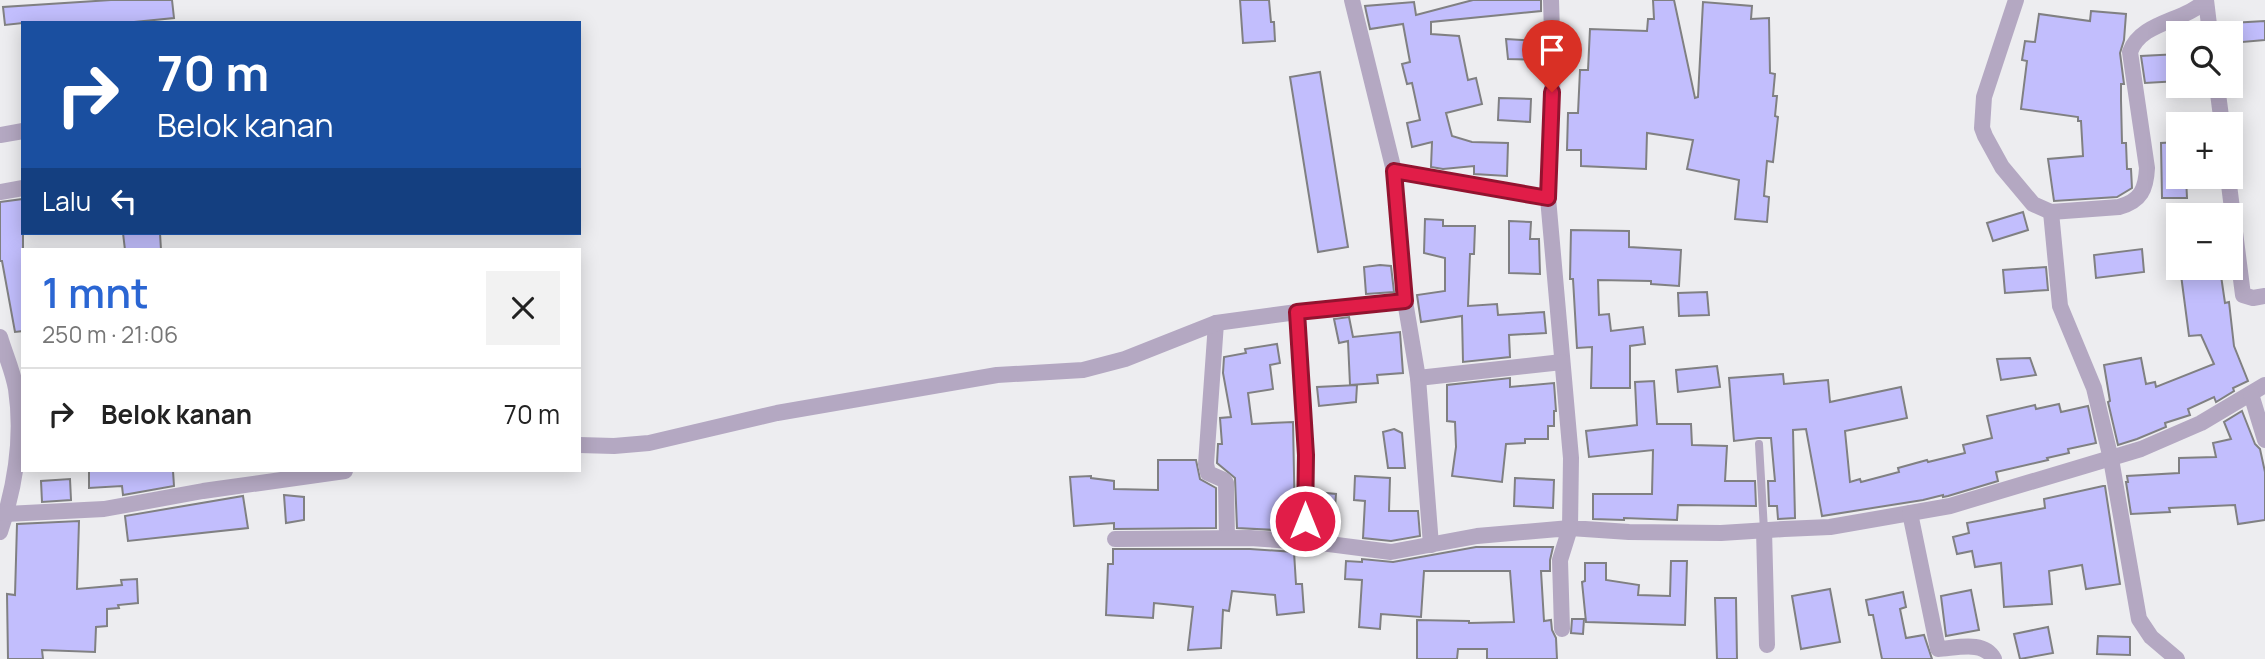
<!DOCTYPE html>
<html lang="id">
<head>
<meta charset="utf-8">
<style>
  body { margin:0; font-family:Manrope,sans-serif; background:#f2f2f2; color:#222; height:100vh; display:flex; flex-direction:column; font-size:26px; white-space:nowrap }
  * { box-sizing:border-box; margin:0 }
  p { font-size:23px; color:#767676 }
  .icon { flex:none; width:38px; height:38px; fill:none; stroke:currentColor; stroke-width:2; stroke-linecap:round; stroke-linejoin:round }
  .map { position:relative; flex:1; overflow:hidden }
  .panel { position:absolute; left:21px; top:248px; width:560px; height:224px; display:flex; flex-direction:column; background:#fff; border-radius:0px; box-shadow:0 4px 18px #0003 }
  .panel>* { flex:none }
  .top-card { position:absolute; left:21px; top:21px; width:560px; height:214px; border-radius:0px; box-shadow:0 4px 18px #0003; background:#1a4fa0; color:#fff; overflow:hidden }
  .fabs { position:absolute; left:2166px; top:21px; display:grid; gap:14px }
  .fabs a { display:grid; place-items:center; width:77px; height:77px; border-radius:0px; background:#fff; box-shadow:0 4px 18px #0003; font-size:35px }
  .pin { position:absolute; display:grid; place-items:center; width:60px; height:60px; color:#fff; margin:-72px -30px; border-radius:50% 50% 50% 0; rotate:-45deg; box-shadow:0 0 7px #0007 }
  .pin .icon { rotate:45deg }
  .me { position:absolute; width:77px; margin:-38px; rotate:0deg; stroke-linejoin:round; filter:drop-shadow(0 0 5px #0008) }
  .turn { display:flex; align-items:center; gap:24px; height:147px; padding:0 21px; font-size:32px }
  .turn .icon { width:91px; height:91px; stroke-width:2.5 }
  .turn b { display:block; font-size:49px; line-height:60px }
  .then { display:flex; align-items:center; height:66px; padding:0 21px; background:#0003; gap:14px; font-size:26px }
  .round { display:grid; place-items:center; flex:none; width:74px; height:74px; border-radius:0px; background:#f2f2f2 }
  .overview { display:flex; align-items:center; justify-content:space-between; height:119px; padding:0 21px }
  h1 { font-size:42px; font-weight:600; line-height:52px; color:#2b66d3 }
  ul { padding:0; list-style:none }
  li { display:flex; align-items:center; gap:21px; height:91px; padding:0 21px; border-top:2px solid #e0e0e0 }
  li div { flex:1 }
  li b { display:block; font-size:26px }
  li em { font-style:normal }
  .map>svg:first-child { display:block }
  .building { fill:#c2befd; stroke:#808082; stroke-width:2 }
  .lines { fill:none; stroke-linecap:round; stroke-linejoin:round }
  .service { stroke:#b4a8c2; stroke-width:8 }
  .minor { stroke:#b4a8c2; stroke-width:16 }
  .route-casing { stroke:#92132f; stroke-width:18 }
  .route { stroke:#e11d48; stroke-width:12 }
</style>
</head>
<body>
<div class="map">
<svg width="2265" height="659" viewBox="0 0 2265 659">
  <rect width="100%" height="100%" fill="#ededf0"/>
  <!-- building -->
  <g class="building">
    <polygon points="111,0 172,0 174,18 134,22 23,23 5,25 3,7"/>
    <polygon points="1240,0 1269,0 1271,22 1274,22 1275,41 1243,43"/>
    <polygon points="1473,0 1541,0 1541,11 1431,22 1431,34 1459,36 1468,80 1476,78 1482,104 1446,113 1452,136 1472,142 1508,143 1507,176 1474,174 1474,166 1443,169 1431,167 1432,142 1412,147 1407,123 1420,120 1412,83 1407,84 1402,64 1410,62 1403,24 1370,29 1366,11 1365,6 1414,2 1416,15"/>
    <polygon points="1653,0 1674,0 1695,98 1698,97 1703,2 1752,6 1751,19 1769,18 1770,73 1775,74 1773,96 1777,96 1775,116 1778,117 1773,162 1767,161 1764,196 1769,197 1767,222 1735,219 1739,180 1687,169 1693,140 1647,133 1646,169 1581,166 1581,150 1567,150 1568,113 1578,113 1580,70 1588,70 1590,29 1647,31 1648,19 1654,19"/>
    <polygon points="2091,11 2126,14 2124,40 2120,53 2124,84 2121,84 2121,100 2122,143 2126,143 2127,169 2131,169 2132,188 2117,197 2054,201 2048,159 2083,156 2081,121 2078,121 2078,117 2021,109 2027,61 2022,60 2025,41 2035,42 2039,14 2090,21"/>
    <polygon points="2265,21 2265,40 2231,43 2231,23"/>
    <polygon points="1506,39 1541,41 1541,60 1508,59"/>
    <polygon points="2179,54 2179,81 2145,83 2141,56"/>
    <polygon points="1320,72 1348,247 1318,252 1290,77"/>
    <polygon points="1499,98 1531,99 1530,122 1498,120"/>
    <polygon points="2179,142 2179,177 2186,177 2187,198 2162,198 2161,143"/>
    <polygon points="23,199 23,331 15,332 2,261 0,261 0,202"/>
    <polygon points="2023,212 2028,230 1993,241 1987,223"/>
    <polygon points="1425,219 1443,220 1443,226 1475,226 1474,254 1470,254 1468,306 1497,304 1498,315 1544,312 1546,333 1509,335 1510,357 1463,362 1462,316 1421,322 1417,295 1445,291 1445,258 1424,253"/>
    <polygon points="1509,221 1531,222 1530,239 1539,239 1540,274 1509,273"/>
    <polygon points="1571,230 1629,231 1629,247 1681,250 1679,286 1651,284 1651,281 1598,280 1599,315 1609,314 1611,331 1643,327 1645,344 1630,346 1630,388 1591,388 1592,347 1577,348 1573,279 1570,279"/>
    <polygon points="123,233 160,233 161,250 125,250"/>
    <polygon points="2142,249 2144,272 2096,278 2094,255"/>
    <polygon points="1380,265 1391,266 1394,292 1366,294 1364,267"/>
    <polygon points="2046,267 2048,290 2005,293 2003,270"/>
    <polygon points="2220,269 2225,303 2229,302 2234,346 2248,381 2233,388 2234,391 2216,402 2214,397 2188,409 2190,415 2165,423 2166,427 2137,439 2118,445 2108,402 2110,401 2104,365 2141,358 2146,384 2155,382 2156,387 2214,364 2201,335 2189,336 2181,275"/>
    <polygon points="1707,292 1709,315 1679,316 1678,293"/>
    <polygon points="1349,317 1353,337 1400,332 1403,373 1377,375 1378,383 1350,385 1348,341 1339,343 1334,319"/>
    <polygon points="1277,344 1280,363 1270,365 1273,389 1248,393 1252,424 1293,422 1295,525 1293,531 1237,528 1235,478 1217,463 1218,444 1222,444 1220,418 1231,417 1223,373 1224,357 1246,353 1245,349"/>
    <polygon points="2030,358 2036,375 2001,380 1997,359"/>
    <polygon points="1717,366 1720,387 1678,392 1676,370"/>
    <polygon points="1783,374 1784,384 1828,380 1830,402 1901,387 1907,418 1845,431 1850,482 1860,479 1861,482 1899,472 1898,468 1927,460 1928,462 1965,453 1963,445 1992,438 1987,416 2035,405 2036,409 2059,404 2061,412 2088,406 2096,443 2068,449 2069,453 2047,458 2048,460 1996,472 1998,481 1948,496 1943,497 1943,495 1923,500 1822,516 1806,429 1793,430 1795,518 1778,519 1777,506 1769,506 1768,481 1775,481 1771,438 1758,438 1734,441 1729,378"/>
    <polygon points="1510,378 1510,387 1554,383 1556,411 1554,411 1554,426 1548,426 1548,439 1525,439 1525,443 1506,444 1502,482 1452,476 1456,447 1455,422 1447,421 1447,385"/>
    <polygon points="1654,381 1657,424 1691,424 1692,445 1727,446 1725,481 1755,481 1756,506 1678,505 1677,520 1624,518 1624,520 1593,519 1593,494 1652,494 1653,450 1589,457 1586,431 1637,425 1635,382"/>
    <polygon points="1357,385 1356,402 1319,406 1317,387"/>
    <polygon points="2242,411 2255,444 2260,449 2265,472 2265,520 2238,524 2235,505 2169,508 2170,512 2131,514 2126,482 2128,482 2127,476 2179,473 2179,458 2216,457 2213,443 2231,439 2224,422"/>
    <polygon points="1394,429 1402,433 1405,468 1388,468 1383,432"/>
    <polygon points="1158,460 1196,460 1200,479 1216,488 1216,528 1114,529 1114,523 1074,526 1070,477 1091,476 1091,478 1114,481 1114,489 1158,490"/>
    <polygon points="89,471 173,471 174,486 123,495 122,486 89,488"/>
    <polygon points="1355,476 1390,478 1389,511 1418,511 1420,536 1391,541 1363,538 1365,501 1354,500"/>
    <polygon points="1515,478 1554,480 1553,508 1514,506"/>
    <polygon points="70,479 71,500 42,502 41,481"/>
    <polygon points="2103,486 2105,486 2120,584 2086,589 2082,565 2049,571 2052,604 2004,607 2001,563 1975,567 1972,551 1957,554 1953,537 1969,533 1967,523 2045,508 2044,499"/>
    <polygon points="1316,492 1336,494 1334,521 1316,520"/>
    <polygon points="284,495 304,497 304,520 286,523"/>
    <polygon points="243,496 248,528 128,541 125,516"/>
    <polygon points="79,521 77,589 122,585 121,580 137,579 138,603 118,605 119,608 107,609 107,626 96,627 95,652 42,650 43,659 8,659 7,594 15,595 17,524"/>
    <polygon points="1476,547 1553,547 1550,560 1550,571 1541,571 1544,621 1551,620 1552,630 1556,638 1557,659 1487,659 1487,649 1458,649 1457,659 1417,659 1417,620 1469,621 1469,623 1514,622 1510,571 1424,571 1421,617 1381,614 1380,629 1359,627 1362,580 1345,579 1346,561 1362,562 1362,559 1393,562"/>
    <polygon points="1113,549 1250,549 1294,552 1296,584 1302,584 1304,612 1277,615 1275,595 1232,591 1229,611 1223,610 1221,648 1188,650 1193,607 1154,603 1153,618 1106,615 1108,564 1113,564"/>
    <polygon points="1671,561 1687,561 1685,625 1586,622 1582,582 1585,581 1585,563 1606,563 1606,580 1639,585 1638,595 1670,596"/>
    <polygon points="1830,589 1840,642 1801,649 1792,596"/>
    <polygon points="1971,590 1979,630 1946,636 1941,596"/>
    <polygon points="1903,592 1906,607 1900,609 1906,638 1924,635 1932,659 1882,659 1873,615 1869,615 1866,600"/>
    <polygon points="1715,598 1736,598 1737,659 1717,659"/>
    <polygon points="1572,619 1584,619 1583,634 1571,633"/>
    <polygon points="2048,627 2053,653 2020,659 2014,634"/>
    <polygon points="2098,636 2130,637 2130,655 2097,654"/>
  </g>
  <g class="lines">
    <!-- service -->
    <polyline class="service" points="1759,444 1764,530"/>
    <!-- minor -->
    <g class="minor">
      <polyline points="1352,0 1394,171 1405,301 1418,378 1431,545"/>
      <polyline points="1551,0 1553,66 1548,198 1571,458 1570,528 1629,532 1721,533 1784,529 1830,527 1950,506 2141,449 2201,423 2265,385"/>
      <path d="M2016,0l-32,97 -2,31 3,8 17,31 31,37 18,8 68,-5c22,-6 27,-18 28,-39l-17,-116c11,-31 55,-30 76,-52"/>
      <polyline points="2206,0 2210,33"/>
      <polyline points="2217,86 2222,124"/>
      <polyline points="0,135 23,131"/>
      <polyline points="1394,171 1548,198"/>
      <polyline points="2228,177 2243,295 2253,298 2265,296"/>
      <polyline points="0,192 23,188"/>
      <polyline points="2051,212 2060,306 2094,388 2111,459 2139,619 2151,637 2177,659"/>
      <polyline points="1297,312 1306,455 1305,543"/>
      <polyline points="1216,323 1206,464 1208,473 1224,480 1226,483 1227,538"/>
      <path d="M0,337c5,17 13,34 16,52 7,47 -1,98 -16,143"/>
      <polyline points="1418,378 1562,362"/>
      <polyline points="2251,394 2265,440"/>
      <polyline points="579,445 614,446 649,443 777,413 997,375 1083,370 1125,359 1216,323 1297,312 1405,301"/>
      <path d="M1910,513l28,136c19,-1 46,-9 56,10"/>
      <polyline points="6,514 104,509 203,491 345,471"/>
      <polyline points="1764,530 1767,645"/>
      <polyline points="1115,539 1250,538 1321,543 1391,552 1477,536 1570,528 1560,560 1562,629"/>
    </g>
  </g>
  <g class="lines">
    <!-- route casing -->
    <g class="route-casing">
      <polyline id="route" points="1305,521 1306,455 1297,312 1405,301 1394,171 1548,198 1552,92"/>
    </g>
    <!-- route -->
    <use href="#route" class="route"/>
  </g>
</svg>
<div class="fabs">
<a><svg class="icon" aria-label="search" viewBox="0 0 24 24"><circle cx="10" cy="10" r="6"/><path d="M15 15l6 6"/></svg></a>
<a>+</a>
<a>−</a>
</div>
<div class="pin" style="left:1552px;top:92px;background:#d93025"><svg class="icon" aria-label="arrive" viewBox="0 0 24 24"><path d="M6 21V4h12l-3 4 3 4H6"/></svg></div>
<svg class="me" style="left:1305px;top:521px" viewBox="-20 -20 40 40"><circle r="17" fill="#e11d48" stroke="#fff" stroke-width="3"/><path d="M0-11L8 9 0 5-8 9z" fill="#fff"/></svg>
<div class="top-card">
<div class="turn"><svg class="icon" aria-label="right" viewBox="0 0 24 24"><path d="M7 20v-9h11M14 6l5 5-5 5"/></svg><div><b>70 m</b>Belok kanan</div></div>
<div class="then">Lalu<svg class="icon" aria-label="left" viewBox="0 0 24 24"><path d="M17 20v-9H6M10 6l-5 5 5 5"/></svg></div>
</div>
<section class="panel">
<div class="overview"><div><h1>1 mnt</h1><p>250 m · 21:06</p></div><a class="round"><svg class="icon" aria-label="close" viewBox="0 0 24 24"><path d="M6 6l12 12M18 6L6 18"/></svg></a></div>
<ul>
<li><svg class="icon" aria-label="right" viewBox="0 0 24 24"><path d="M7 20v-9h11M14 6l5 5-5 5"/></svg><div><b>Belok kanan</b></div><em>70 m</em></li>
</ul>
</section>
</div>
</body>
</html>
